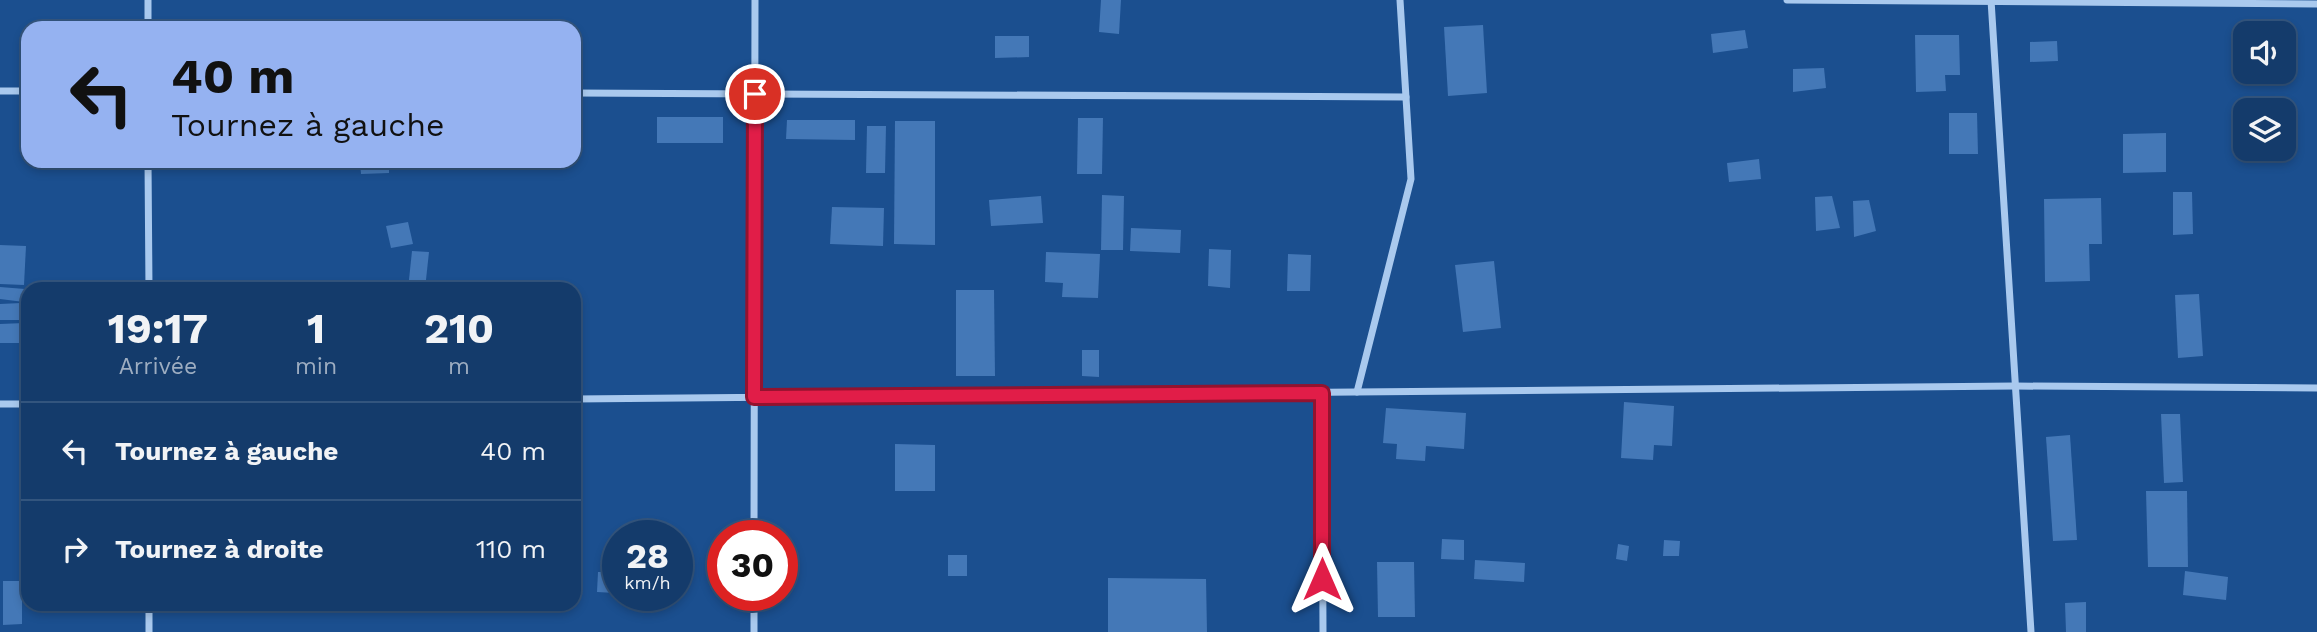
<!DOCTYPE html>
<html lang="fr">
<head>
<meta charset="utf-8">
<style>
  body { margin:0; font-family:"Work Sans",sans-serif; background:#1d4271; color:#f1f3f6; height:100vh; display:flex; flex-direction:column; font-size:26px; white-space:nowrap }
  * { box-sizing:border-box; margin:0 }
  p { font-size:23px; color:#9dadc1 }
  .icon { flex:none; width:38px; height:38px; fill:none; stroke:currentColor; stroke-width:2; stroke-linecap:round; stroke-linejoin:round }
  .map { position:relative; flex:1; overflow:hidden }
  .side { position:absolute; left:21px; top:282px; width:560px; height:329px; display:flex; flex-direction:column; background:#143b6b; border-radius:21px; box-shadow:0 4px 10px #0003,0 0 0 2px #33557e }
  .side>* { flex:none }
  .top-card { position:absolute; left:21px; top:21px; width:560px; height:147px; border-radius:21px; box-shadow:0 4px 10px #0003,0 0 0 2px #33557e; background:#95b2f1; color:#111; overflow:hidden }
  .buttons { position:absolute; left:2233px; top:21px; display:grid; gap:14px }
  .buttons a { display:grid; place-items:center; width:63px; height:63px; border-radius:14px; background:#143b6b; box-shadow:0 4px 10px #0003,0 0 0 2px #33557e; font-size:35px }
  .speed { position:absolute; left:602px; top:520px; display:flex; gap:14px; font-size:35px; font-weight:700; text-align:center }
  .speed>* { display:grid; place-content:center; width:91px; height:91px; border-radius:50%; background:#143b6b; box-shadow:0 4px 10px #0003,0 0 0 2px #33557e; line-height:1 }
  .speed small { font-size:18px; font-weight:400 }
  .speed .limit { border:10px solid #d22; background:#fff; color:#111 }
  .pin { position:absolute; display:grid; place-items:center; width:60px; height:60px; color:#fff; margin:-30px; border:4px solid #fff; border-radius:50%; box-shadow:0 2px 7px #0007 }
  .me { position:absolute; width:77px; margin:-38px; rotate:0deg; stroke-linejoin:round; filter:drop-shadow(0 0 5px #0008) }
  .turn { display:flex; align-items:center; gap:24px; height:147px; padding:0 35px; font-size:32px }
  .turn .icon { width:91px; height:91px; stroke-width:2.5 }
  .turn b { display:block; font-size:49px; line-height:60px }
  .eta { display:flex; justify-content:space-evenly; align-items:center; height:119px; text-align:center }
  .eta b { font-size:42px; font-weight:700; line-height:49px }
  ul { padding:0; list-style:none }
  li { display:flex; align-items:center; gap:21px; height:98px; padding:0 35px; border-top:2px solid #33557e }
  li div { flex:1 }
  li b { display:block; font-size:26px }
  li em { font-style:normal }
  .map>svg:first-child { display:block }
  .building { fill:#4478b7 }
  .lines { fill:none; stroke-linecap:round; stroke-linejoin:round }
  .street { stroke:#a9c9ee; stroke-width:7 }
  .route-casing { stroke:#92132f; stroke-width:18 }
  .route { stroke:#e11d48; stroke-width:12 }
</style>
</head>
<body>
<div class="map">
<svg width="2317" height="632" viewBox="0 0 2317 632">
  <rect width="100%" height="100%" fill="#1b4f8f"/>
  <!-- building -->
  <g class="building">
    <polygon points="1101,0 1121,0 1119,34 1099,32"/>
    <polygon points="1483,25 1487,93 1448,96 1444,27"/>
    <polygon points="1745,30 1748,48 1713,53 1711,34"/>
    <polygon points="1915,35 1959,35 1960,75 1945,75 1946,91 1916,92"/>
    <polygon points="995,36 1029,36 1029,57 995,58"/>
    <polygon points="2057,41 2058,61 2030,62 2030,42"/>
    <polygon points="1824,68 1826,88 1793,92 1793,69"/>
    <polygon points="1949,113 1977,113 1978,154 1949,154"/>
    <rect x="657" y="117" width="66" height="26"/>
    <polygon points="1078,118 1103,118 1102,174 1077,174"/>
    <polygon points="787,120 855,120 855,140 786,139"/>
    <polygon points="895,121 935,121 935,245 894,244"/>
    <polygon points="867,126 886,126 885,173 866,173"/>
    <polygon points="2166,133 2166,172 2123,173 2123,134"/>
    <polygon points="1759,159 1761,179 1729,182 1727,163"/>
    <polygon points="360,161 389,161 389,173 361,174"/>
    <polygon points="2173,192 2192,192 2193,234 2173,235"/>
    <polygon points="1102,195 1124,196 1123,250 1101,250"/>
    <polygon points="1041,196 1043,223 991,226 989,200"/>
    <polygon points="1832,196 1840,228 1816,231 1815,197"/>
    <polygon points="2101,198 2102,244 2089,244 2090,281 2045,282 2044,199"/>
    <polygon points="1869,200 1876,231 1854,237 1853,201"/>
    <polygon points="832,207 884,208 883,246 830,244"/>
    <polygon points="408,222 413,244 391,248 386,226"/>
    <polygon points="1131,228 1181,230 1180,253 1130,251"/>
    <polygon points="0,245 26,246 24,285 0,284"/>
    <polygon points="1209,249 1231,250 1230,288 1208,286"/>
    <polygon points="412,251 429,252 425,289 408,289"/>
    <polygon points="1046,252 1100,254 1098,298 1062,297 1063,283 1045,282"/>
    <polygon points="1288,254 1311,255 1310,291 1287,291"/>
    <polygon points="1494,261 1501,328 1463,332 1455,265"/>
    <polygon points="0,287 25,289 24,302 0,299"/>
    <polygon points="956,290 994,290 995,376 956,376"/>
    <polygon points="2199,294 2203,356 2178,358 2175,295"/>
    <polygon points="21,303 22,320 0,320 0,304"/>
    <polygon points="24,323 24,343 0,343 0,324"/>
    <polygon points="1082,350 1099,350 1099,377 1082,376"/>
    <polygon points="1624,402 1674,406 1672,446 1654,445 1653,460 1621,458"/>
    <polygon points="1386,408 1466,413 1464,449 1426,446 1425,461 1396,459 1397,444 1383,443"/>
    <polygon points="2161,414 2180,414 2183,482 2164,483"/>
    <polygon points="2070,435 2077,540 2053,541 2046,437"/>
    <polygon points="895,444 935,445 935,491 895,491"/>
    <polygon points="2146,491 2187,491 2188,567 2148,567"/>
    <polygon points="1442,539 1464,540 1464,560 1441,559"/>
    <polygon points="1664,540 1680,541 1679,556 1663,556"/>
    <polygon points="1618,544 1629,546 1627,561 1616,559"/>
    <rect x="948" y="555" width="19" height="21"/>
    <polygon points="1475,560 1525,563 1524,582 1474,579"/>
    <polygon points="1377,562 1414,562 1415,617 1378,617"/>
    <polygon points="2185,571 2228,577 2226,600 2183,595"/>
    <polygon points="598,572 615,572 615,593 597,592"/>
    <polygon points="1108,578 1206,579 1207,632 1108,632"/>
    <polygon points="3,581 22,581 22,624 3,625"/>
    <polygon points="2086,602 2086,632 2066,632 2065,603"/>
    <polygon points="303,604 349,604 349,607 303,608"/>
    <rect x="512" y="604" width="25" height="4"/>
  </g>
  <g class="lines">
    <!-- street -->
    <g class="street">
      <polyline points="148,0 148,28"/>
      <polyline points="1787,0 2317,4"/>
      <polyline points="1991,0 2031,632"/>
      <polyline points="0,91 28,91"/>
      <polyline points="574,93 1406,97"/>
      <polyline points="148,161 149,289"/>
      <polyline points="1322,392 1323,632"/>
      <polyline points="1357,392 1411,179 1400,0"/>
      <polyline points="574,399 2015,386 2317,388"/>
      <polyline points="0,404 28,404"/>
      <polyline points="754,536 755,0"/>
      <polyline points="149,604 149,632"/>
      <polyline points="754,632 754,595"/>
    </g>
  </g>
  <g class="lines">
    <!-- route casing -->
    <g class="route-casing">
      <polyline id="route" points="755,94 754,397 1322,393 1322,579"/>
    </g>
    <!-- route -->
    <use href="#route" class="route"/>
  </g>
</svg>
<div class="buttons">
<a><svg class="icon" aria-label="sound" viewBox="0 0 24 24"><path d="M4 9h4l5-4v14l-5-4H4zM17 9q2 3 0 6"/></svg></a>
<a><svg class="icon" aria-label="layers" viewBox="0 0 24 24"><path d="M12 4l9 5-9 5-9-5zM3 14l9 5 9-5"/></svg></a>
</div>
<div class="speed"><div>28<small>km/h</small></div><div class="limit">30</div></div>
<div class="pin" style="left:755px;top:94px;background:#d93025"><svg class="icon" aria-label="arrive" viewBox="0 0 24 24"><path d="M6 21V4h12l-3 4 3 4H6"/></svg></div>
<svg class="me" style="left:1322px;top:579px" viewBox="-20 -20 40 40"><path d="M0-17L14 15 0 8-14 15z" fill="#e11d48" stroke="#fff" stroke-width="4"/></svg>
<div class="top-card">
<div class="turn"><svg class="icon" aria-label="left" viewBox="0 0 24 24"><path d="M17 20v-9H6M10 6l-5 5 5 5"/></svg><div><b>40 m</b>Tournez à gauche</div></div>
</div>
<section class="side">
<div class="eta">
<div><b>19:17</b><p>Arrivée</p></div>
<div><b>1</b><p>min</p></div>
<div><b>210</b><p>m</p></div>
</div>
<ul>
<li><svg class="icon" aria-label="left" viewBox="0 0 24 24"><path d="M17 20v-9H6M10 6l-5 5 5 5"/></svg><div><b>Tournez à gauche</b></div><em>40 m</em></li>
<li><svg class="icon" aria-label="right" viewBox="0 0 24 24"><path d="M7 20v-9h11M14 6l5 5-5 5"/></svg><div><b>Tournez à droite</b></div><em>110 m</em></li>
</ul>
</section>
</div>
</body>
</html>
